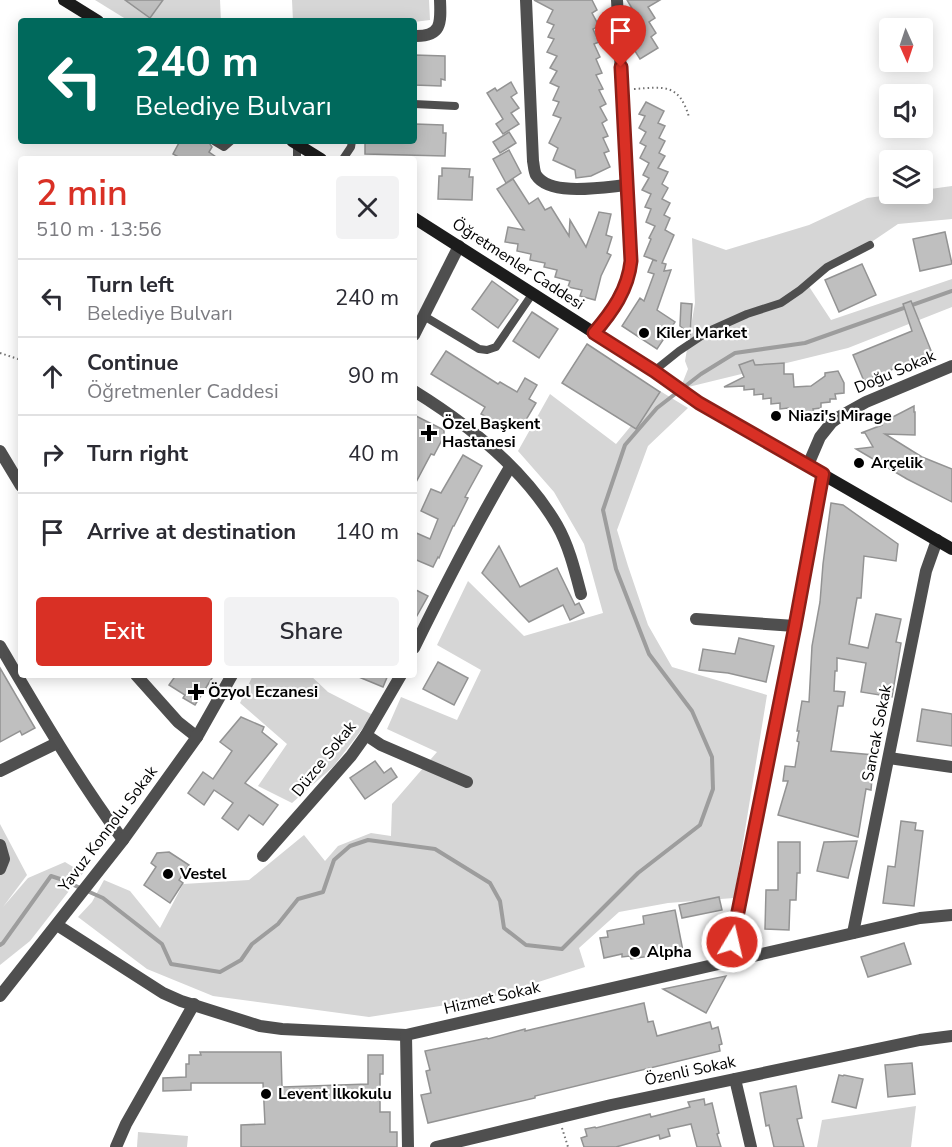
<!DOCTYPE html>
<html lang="en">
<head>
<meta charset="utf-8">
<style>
  body { margin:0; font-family:"Nunito Sans",sans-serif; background:#f2f2f3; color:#2b2b33; height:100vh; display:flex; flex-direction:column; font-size:22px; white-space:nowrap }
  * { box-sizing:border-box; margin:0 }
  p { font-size:20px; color:#7c7c81 }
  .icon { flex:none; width:33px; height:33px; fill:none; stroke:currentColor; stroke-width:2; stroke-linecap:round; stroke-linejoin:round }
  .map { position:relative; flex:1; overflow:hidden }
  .sheet { position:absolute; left:18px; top:156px; width:399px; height:522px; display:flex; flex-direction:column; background:#fff; border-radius:6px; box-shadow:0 3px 15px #0003 }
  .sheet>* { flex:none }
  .guide { position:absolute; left:18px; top:18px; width:399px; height:126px; border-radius:6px; box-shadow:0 3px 15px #0003; background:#00695c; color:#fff; overflow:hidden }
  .needle { width:39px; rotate:177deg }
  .fabs { position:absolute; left:879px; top:18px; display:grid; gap:12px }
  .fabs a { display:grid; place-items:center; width:54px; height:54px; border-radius:6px; background:#fff; box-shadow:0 3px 15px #0003; font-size:30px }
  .pin { position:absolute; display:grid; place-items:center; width:51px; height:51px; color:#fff; margin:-62px -26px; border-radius:50% 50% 50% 0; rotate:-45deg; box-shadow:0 0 6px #0007 }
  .pin .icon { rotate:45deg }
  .me { position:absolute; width:66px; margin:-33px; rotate:9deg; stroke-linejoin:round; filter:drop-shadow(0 0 4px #0008) }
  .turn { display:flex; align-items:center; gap:21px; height:126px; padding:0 18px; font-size:27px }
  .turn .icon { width:78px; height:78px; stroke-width:2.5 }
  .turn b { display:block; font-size:42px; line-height:51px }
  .round { display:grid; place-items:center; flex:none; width:63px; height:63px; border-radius:6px; background:#f2f2f3 }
  .headline { display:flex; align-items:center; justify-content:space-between; height:102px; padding:0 18px }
  h1 { font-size:36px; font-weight:600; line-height:45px; color:#d93025 }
  .action { display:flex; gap:12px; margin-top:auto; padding:12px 18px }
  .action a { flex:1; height:69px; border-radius:6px; background:#d93025; color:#fff; font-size:24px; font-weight:600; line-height:69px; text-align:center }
  .action a+a { background:#f2f2f3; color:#2b2b33 }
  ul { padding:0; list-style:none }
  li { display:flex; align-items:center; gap:18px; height:78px; padding:0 18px; border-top:2px solid #e1e1e2 }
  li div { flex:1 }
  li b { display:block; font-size:22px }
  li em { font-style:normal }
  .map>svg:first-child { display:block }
  .green { fill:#d6d6d6 }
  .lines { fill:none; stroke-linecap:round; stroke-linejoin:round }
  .stream { stroke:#9d9d9d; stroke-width:4 }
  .building { fill:#bfbfbf; stroke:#939393; stroke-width:1.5 }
  .path { stroke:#717171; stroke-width:2; stroke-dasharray:1.5 3; stroke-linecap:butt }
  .service { stroke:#4f4f4f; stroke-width:8 }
  .minor { stroke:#4f4f4f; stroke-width:12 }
  .tertiary { stroke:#4f4f4f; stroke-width:12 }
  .secondary { stroke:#1c1c1c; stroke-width:12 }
  .route-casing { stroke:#8d1f18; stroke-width:15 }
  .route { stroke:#d93025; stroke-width:10 }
  .poi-dot { fill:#000; stroke:#fff; stroke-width:2 }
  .labels { text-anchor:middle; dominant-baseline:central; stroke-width:4.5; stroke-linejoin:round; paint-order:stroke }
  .street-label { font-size:16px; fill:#000; stroke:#fff }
  .poi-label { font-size:16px; font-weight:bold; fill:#000; stroke:#fff; text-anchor:start }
</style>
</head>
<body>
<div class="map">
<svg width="952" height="1147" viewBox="0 0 952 1147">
  <rect width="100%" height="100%" fill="#fff"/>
  <!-- green -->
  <g class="green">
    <polygon points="95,0 220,0 221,21 129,21"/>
    <polygon points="292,0 429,0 430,20 414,22 414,21 293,21"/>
    <polygon points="952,186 952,219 898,224 808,285 831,320 952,279 952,307 848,348 680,389 688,369 685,361 695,303 692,238 726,250 809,225 867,198 898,194 922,194 923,190"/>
    <polygon points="660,391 688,408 648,446 617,530 628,566 648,625 672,667 767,695 734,898 668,903 619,912 579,948 585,967 485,999 369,1017 213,996 147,969 78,917 92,902 104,880 130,891 160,928 183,884 249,880 304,835 325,861 338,846 371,833 391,836 392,804 437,752 387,729 401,697 457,720 481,670 437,645 468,581 524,636 603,613 584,544 554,492 518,451 550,394 616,444"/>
    <polygon points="253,675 310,675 328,692 373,715 333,767 292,803 258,786 287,744 240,703"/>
    <polygon points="0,824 27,875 3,907 28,878 65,862 83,873 30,941 0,965"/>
    <polygon points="916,1106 911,1147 817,1147 822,1120"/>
    <polygon points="138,1132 188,1136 187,1147 137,1147"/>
  </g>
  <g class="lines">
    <!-- stream -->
    <polyline class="stream" points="0,945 3,943 51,876 60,879 103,898 162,944 171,964 220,972 241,960 252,944 278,924 298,899 323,892 334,860 350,846 368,840 435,849 490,883 500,901 504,928 526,945 562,949 638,873 700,825 713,789 712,757 692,711 649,654 616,569 603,510 625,445 657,408 701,374 735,353 805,343 952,291"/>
  </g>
  <!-- building -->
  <g class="building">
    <polygon points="125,0 163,0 150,18"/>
    <polygon points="534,0 592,0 597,10 592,13 599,26 593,29 599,42 594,44 600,57 596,59 602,73 596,75 603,89 599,90 606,104 600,107 607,120 602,123 608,136 603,138 609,151 604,153 610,167 591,176 576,178 575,170 553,160 558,148 549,143 561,118 553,115 559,102 553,100 559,87 550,83 557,71 550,68 557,56 547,52 554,39 548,37 554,25 547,22 553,10"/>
    <polygon points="627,0 660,0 648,7 655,18 649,22 656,33 651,37 658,48 640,59 633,48 638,44 631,33 637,29 630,18 636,15"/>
    <polygon points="414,55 445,56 445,80 441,79 441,86 414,85"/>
    <polygon points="511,82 517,93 511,97 519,108 511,113 519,124 503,134 496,124 503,119 487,93 495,88 497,91"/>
    <polygon points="646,102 664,111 658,123 665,126 659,138 665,141 659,153 665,156 658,168 668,172 662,184 668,188 662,199 670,203 664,215 670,218 665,230 674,235 662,263 666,264 664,271 671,270 657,310 675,322 657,349 622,326 640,298 644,301 654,274 648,272 653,260 657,261 644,256 651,239 649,238 655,226 646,222 651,209 645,207 651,194 642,190 649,178 643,175 649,163 640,158 646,146 640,143 646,132 639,128 645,116 639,114"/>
    <polygon points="415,124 443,125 443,133 446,133 445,156 365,154 365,141 414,141"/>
    <polygon points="509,132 516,143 500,153 493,142"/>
    <polygon points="180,141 208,141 212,147 209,152 219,159 182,159 173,154"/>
    <polygon points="509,150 521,173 506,183 493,159"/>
    <polygon points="442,168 470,169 469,177 473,177 472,200 438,199 439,176 442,176"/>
    <polygon points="513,179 529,204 538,198 545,210 551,207 569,236 570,220 586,247 599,212 611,214 606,235 612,237 607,253 611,255 601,276 595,300 580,296 582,290 568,287 570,281 555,277 557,270 544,267 545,263 530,260 531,254 517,251 518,244 505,242 508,227 524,230 497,189"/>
    <polygon points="945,232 952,264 920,271 913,239"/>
    <polygon points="862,264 876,295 839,312 825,280"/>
    <polygon points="492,281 518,300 498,328 472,309"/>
    <polygon points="911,301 932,353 864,381 853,355 912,331 903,304"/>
    <polygon points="681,303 692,304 690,334 680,326"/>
    <polygon points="532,312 558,329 539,358 513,341"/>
    <polygon points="587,344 660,392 636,429 562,383"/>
    <polygon points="446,351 498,384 500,382 517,392 525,378 537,385 529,399 536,403 520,430 507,422 504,427 481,414 485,407 431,374"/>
    <polygon points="753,360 755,365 784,363 784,374 793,374 794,387 811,386 825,376 825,373 838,371 844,383 844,393 835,394 836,399 830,399 830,402 821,403 821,408 813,409 814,413 796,414 796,412 788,413 788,408 780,409 780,403 771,404 771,398 763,399 763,394 754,395 754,389 744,390 744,386 724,387 744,377 739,365"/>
    <polygon points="914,406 914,412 915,412 915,435 885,434 922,457 952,469 952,502 907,479 856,449 873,447 865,433 861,433 882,425 881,423"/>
    <polygon points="414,415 444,430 444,436 434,455 431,454 414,486"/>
    <polygon points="463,455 482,466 465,497 468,498 454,526 453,526 439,558 438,557 433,567 414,559 414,532 430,539 438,519 421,511 431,489 441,493"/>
    <polygon points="831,503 843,505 898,544 896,561 864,556 861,598 857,598 849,644 868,648 876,614 901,619 896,642 901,643 892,697 861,692 866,663 837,658 837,671 835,671 834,691 845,692 843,706 838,706 831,751 874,755 871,790 866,789 858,837 778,815 788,781 783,781 785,766 795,767 799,742 797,741 799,731 797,731 802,701 809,702 812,646 820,602 823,564"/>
    <polygon points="499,546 520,587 557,568 575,605 579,603 584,613 570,620 563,605 529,622 482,573"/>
    <polygon points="414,589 428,596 414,621"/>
    <polygon points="739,638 774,646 766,682 728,673 699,670 703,649 735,654"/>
    <polygon points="438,662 468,678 454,705 423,689"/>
    <polygon points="0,668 35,728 22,735 20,731 0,742"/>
    <polygon points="176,675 214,675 195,705 183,698 185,695 169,685"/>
    <polygon points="354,675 388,675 383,687"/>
    <polygon points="922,709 952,714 952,746 917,741"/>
    <polygon points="241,717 264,727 262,732 277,744 245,783 278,805 263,825 249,815 238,830 222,818 233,803 214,790 204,805 188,793 203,772 213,779 232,751 220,742"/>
    <polygon points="375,761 384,773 391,768 397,777 365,799 350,778"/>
    <polygon points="901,821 916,823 915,830 923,831 914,906 883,903 888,866 895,867"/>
    <polygon points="857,841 848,878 817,871 824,842"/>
    <polygon points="778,842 800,842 800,873 797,873 796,900 790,900 789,930 765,929 766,890 778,890"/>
    <polygon points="169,852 189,865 179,880 183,883 170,903 144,885 156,867 151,863 157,853"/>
    <polygon points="719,897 722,910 682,918 679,905"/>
    <polygon points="675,910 683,951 631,959 630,956 622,957 622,954 604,958 600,938 608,937 607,931 644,924 643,916"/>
    <polygon points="904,943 911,964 868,977 861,957"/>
    <polygon points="726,976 706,1013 663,989"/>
    <polygon points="644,1003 648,1022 653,1021 657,1036 710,1022 712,1029 718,1027 722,1044 719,1045 720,1051 535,1096 535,1098 428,1123 421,1095 431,1093 426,1071 430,1070 425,1051 487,1038 488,1039 525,1029 525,1031"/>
    <polygon points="200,1052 281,1052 282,1087 368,1084 368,1055 383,1055 383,1074 380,1074 380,1112 390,1112 390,1132 397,1132 397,1147 241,1147 241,1125 265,1124 263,1083 191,1083 191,1090 163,1091 163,1078 186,1077 186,1064 189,1064 189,1055 201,1055"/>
    <polygon points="912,1063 915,1094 888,1097 885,1065"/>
    <polygon points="839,1075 843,1076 844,1075 863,1079 856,1108 832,1102"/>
    <polygon points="796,1086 802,1118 797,1119 804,1147 774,1147 769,1125 766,1126 760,1093"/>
    <polygon points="704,1099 705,1105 712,1103 719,1133 717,1134 721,1147 697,1147 691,1124 668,1129 670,1136 660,1139 659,1135 616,1147 584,1147 581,1138 587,1136 585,1129 595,1127 596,1128 650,1114 651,1117 690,1107 688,1102"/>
  </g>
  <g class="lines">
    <!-- path -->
    <g class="path">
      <path d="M634,89c30,-2 45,-6 55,28"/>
      <polyline points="0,353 21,360"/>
      <polyline points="562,1128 568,1147"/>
    </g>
    <!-- service -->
    <g class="service">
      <polyline points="414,104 455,106"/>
      <polyline points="214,141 224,147 231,141"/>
      <polyline points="297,159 297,144"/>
      <polyline points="343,159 351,147 352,141"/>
      <polyline points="424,316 479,349 487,350 496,347 533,293"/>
      <polyline points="654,371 679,351 709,331 747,314 781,303 800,290 827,267 870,245"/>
    </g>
    <!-- minor -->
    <g class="minor">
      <path d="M526,0l7,161c1,5 1,10 3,14 14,22 68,12 91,10"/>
      <path d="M414,36c28,1 27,-13 26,-36"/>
      <path d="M594,333c18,-21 34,-43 37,-72l-14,-261"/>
      <path d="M414,391c55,34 110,78 143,134 12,21 18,46 24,69"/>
      <polyline points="0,451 21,486"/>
      <polyline points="808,465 820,437 832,422 839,417 866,402 952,366"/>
      <polyline points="696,619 795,626"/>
      <path d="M0,646c39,66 77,132 123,194"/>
      <path d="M414,648c30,-61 61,-122 96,-181"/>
      <polyline points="136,675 178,722 197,737"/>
      <polyline points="366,735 381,745 467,782"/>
      <polyline points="889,758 952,767"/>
      <polyline points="0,771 57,743"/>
      <polyline points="0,845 4,859 0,869"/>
      <polyline points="263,856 351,756 366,735 401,675"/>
      <polyline points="57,925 163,993 181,1001 260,1026 282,1029 406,1035 920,918 952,915"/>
      <polyline points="853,933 926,571 937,540"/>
      <polyline points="736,960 733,947 733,936 795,626 823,474"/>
      <polyline points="406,1035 408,1147"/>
      <polyline points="735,1079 751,1147"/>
      <polyline points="116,1147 126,1124 194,1004"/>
      <polyline points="436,1147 611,1105 920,1040 952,1036"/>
    </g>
    <!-- tertiary -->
    <g class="tertiary">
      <polyline points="414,335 459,246"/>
      <polyline points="0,996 123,840 197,737 232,675"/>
    </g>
    <!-- secondary -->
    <g class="secondary">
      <polyline points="64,0 98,21"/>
      <polyline points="292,141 321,159"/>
      <polyline points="414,218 654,371 699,403 952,549"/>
    </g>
  </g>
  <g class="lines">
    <!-- route casing -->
    <g class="route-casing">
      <path id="route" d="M621,67l10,194c-3,29 -19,51 -37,72l60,38 45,32 124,71 -28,152 -63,316"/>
    </g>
    <!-- route -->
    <use href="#route" class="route"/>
  </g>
  <!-- markers -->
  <g class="poi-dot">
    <circle cx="644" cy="333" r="6"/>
    <circle cx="776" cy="416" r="6"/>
    <path d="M426 424h6v6h6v6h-6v6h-6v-6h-6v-6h6z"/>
    <circle cx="859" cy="463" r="6"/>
    <path d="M193 683h6v6h6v6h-6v6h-6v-6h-6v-6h6z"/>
    <circle cx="168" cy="874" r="6"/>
    <circle cx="635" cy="952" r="6"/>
    <circle cx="266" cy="1094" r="6"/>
  </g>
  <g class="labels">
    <!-- street labels -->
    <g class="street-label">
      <text transform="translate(518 264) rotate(33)">Öğretmenler Caddesi</text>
      <text transform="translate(895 372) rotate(-23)">Doğu Sokak</text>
      <text transform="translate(877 733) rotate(-79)">Sancak Sokak</text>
      <text transform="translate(324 759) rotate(-51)">Düzce Sokak</text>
      <text transform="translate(108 829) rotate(-53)">Yavuz Konnolu Sokak</text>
      <text transform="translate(492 998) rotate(-13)">Hizmet Sokak</text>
      <text transform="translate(690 1071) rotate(-12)">Özenli Sokak</text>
    </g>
    <!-- poi labels -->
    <g class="poi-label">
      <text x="656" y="333">Kiler Market</text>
      <text x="788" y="416">Niazi's Mirage</text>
      <text x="442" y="424">Özel Başkent<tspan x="442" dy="18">Hastanesi</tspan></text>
      <text x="871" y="463">Arçelik</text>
      <text x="208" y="692">Özyol Eczanesi</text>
      <text x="180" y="874">Vestel</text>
      <text x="647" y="952">Alpha</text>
      <text x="278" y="1094">Levent İlkokulu</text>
    </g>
  </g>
</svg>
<div class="fabs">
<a><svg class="needle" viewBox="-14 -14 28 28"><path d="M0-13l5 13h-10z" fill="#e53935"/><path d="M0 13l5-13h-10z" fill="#7c7c81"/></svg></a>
<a><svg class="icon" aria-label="sound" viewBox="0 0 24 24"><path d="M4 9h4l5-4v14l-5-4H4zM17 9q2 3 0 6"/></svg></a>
<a><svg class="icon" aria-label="layers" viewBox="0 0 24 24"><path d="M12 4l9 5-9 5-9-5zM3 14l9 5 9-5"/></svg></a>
</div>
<div class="pin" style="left:621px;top:67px;background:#d93025"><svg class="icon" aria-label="arrive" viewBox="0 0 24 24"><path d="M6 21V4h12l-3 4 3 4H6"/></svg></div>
<svg class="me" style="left:732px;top:942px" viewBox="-20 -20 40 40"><circle r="17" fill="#d93025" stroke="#fff" stroke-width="3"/><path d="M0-11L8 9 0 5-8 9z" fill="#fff"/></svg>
<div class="guide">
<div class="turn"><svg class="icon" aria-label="left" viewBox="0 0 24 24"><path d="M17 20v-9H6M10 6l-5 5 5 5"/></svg><div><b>240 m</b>Belediye Bulvarı</div></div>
</div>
<section class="sheet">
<div class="headline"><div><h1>2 min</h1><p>510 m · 13:56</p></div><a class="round"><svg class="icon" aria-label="close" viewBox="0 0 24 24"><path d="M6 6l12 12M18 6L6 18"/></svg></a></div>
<ul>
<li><svg class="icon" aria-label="left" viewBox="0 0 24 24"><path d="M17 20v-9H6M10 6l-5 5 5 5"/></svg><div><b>Turn left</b><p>Belediye Bulvarı</p></div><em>240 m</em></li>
<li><svg class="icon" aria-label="ahead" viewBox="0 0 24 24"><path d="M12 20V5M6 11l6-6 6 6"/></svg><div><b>Continue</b><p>Öğretmenler Caddesi</p></div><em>90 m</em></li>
<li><svg class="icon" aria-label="right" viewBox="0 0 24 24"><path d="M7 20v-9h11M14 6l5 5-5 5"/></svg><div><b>Turn right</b></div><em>40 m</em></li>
<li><svg class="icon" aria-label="arrive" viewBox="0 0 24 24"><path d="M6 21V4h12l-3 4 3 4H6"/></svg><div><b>Arrive at destination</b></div><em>140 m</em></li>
</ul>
<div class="action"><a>Exit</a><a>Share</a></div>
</section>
</div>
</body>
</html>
